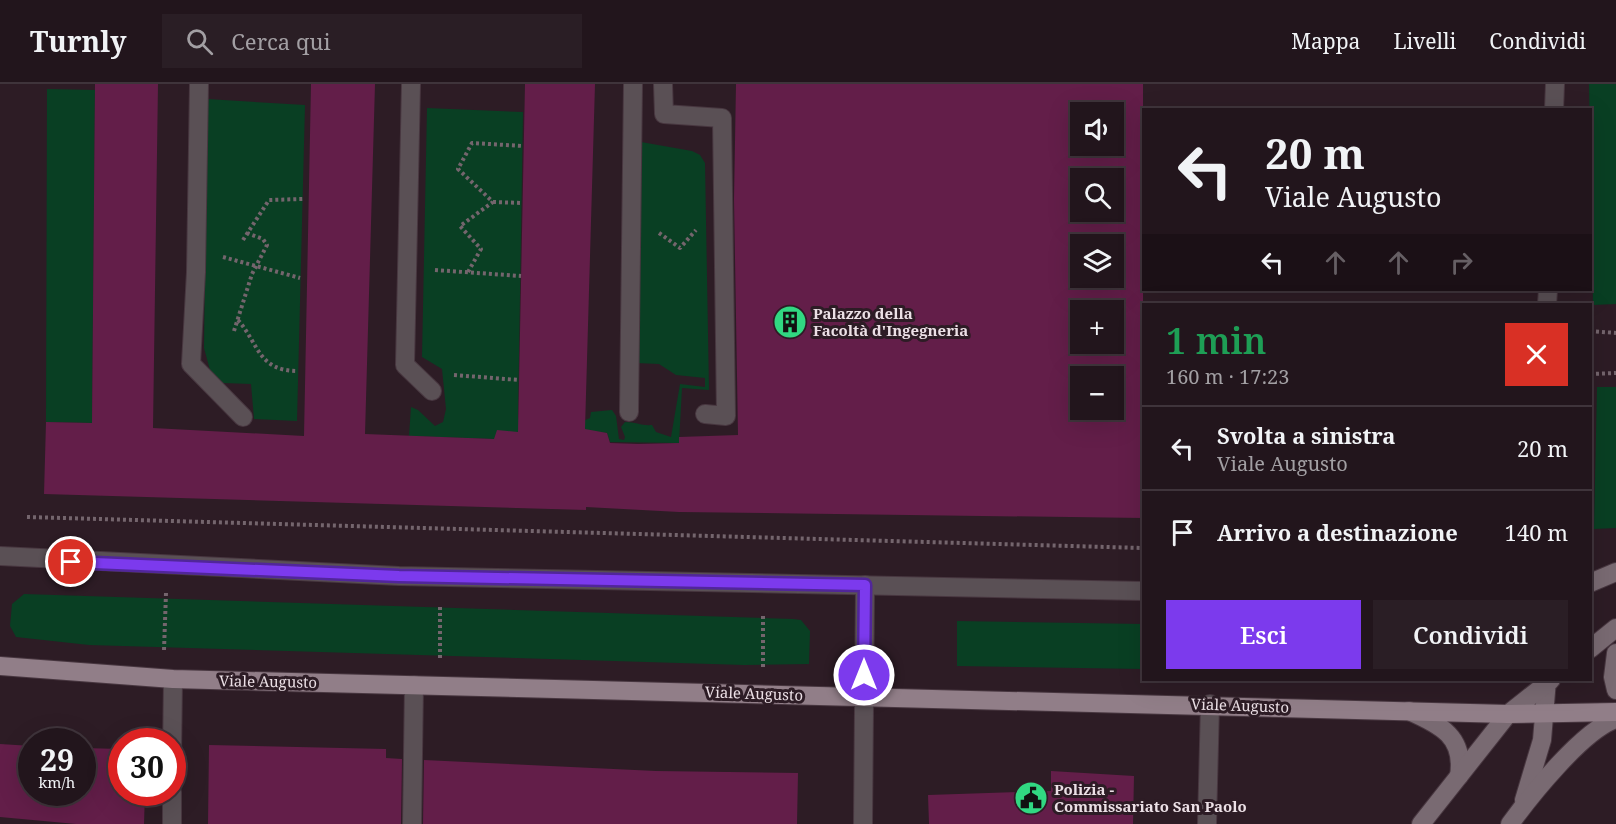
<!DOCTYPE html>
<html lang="it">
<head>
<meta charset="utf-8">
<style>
  body { margin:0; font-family:"Noto Serif",serif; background:#2a1e25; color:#f1f3f6; height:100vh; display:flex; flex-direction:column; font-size:22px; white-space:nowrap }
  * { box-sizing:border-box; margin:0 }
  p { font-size:20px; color:#a29fa3 }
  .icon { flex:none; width:33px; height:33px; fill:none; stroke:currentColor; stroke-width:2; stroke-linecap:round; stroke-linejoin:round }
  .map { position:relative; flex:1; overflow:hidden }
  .details { position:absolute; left:1142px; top:219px; width:450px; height:378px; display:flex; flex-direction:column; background:#22151c; border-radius:0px; box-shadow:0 6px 24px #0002,0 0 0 2px #3f343b }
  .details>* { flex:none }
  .guide { position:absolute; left:1142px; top:24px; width:450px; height:183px; border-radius:0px; box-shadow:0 6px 24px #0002,0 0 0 2px #3f343b; background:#22151c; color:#f1f3f6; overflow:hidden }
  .controls { position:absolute; left:1070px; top:18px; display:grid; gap:12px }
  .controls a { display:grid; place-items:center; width:54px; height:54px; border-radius:0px; background:#22151c; box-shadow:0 6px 24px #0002,0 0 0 2px #3f343b; font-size:30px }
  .speed { position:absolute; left:18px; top:644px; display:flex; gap:12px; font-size:30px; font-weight:700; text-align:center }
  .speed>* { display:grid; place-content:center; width:78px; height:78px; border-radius:50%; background:#22151c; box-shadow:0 6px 24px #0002,0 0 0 2px #3f343b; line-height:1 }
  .speed small { font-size:15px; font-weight:400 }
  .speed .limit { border:9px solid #d22; background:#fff; color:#111 }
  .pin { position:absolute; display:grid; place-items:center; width:51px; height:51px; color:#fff; margin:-26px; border:3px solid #fff; border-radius:50%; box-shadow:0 2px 6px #0007 }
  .me { position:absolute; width:66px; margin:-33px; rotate:0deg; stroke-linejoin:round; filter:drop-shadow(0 0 4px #0008) }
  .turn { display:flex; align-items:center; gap:21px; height:126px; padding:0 24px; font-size:27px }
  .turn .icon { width:78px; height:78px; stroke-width:2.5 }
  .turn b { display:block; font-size:42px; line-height:51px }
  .lanes { display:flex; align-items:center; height:57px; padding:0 24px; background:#0003; justify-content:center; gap:30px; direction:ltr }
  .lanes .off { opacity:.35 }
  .round { display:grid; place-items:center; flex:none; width:63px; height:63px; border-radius:0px; background:#2a1e25 }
  .head { display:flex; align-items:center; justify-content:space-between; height:102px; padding:0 24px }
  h1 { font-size:36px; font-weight:600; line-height:45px; color:#1e9e55 }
  .primary-button { display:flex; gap:12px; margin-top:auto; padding:12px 24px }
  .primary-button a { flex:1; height:69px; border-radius:0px; background:#7c3aed; color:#fff; font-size:24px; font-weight:600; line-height:69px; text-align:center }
  .primary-button a+a { background:#2a1e25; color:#f1f3f6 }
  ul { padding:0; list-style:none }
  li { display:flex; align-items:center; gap:18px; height:84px; padding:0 24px; border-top:2px solid #3f343b }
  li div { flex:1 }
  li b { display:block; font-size:22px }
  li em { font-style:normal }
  header { display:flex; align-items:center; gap:36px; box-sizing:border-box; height:84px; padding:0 30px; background:#22151c; border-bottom:2px solid #3f343b }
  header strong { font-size:28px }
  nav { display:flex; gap:33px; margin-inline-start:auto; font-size:21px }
  .search { width:420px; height:54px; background:#2a1e25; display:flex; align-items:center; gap:15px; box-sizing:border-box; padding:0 21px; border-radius:0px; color:#a29fa3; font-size:22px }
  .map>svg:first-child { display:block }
  .green { fill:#093f23 }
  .building { fill:#631e49; fill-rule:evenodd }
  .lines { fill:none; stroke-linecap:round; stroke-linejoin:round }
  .lane-casing { stroke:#483740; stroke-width:20 }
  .street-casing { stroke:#483740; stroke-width:20 }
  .secondary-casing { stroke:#483740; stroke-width:20 }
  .primary-casing { stroke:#483740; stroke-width:20 }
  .path { stroke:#74656d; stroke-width:4; stroke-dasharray:3 3; stroke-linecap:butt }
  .lane { stroke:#5a5055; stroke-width:18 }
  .street { stroke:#5a5055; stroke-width:18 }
  .secondary { stroke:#796a72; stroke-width:18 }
  .primary { stroke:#917e88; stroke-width:18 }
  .route-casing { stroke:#51269a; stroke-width:15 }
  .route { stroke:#7c3aed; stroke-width:10 }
  .labels { text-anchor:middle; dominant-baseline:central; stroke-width:6; stroke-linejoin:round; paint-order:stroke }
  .poi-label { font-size:15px; font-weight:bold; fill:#ece0e6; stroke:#2d1c25; text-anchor:start }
  .street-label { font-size:15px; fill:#ece0e6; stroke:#2d1c25 }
</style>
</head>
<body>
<header>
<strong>Turnly</strong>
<div class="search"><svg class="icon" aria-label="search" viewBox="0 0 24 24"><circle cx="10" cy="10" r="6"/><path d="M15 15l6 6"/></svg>Cerca qui</div>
<nav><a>Mappa</a><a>Livelli</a><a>Condividi</a></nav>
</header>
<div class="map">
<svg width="1616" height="740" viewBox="0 0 1616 740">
  <rect width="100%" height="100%" fill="#2d1c25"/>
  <!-- green -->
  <g class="green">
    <polygon points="1589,0 1616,0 1616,220 1593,221"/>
    <polygon points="47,5 95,6 92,339 46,338"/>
    <polygon points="207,15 305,21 297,337 254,335 251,300 223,299 210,286 204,264"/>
    <polygon points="427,24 523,28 518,333 526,349 494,355 409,352 411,323 418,326 435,342 443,338 446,325 442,285 422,273"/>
    <path d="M641,58l51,9 8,4 5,8 4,227 -27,-2 -3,55 -69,-1 -3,-9 -21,-3 -3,-5v-4l7,-3 1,-6 21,-2 4,6 3,23 5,1 1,-3 -4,-10 4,-5c11,0 17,4 27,3l4,7 15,5 9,-53 25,3v-9l-29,-3 -17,-11 -23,-1z"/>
    <polygon points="1597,303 1616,303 1616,444 1594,445"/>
    <polygon points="24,510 793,535 801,536 810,547 809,580 744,581 89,561 16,553 10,542 12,520"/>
    <polygon points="957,537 1143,540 1143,585 957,582"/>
  </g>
  <!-- building -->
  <g class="building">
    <path d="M95,0h63l-5,344 151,8 7,-352h64l-10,350 129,5 3,-9 21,2 7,-348h70l-10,345 22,4 3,10 28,1 41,-1v-6l59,-2 -4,-236 2,-115h407v434l-464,-6 -93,-5v3l-542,-16 2,-72 46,1zM1080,28h33v34h-33zM1080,94h33v34h-33zM1080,160h33v34h-33zM1080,226h33v34h-33zM1080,292h33v34h-33z"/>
    <polygon points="0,660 32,662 32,708 82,708 82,664 122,665 122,708 145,708 144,740 76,740 0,733"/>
    <polygon points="209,661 386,665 386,674 402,675 401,740 208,740"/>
    <polygon points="424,676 656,687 798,689 797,740 423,740"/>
    <polygon points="1051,687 1134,692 1133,740 929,740 928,711 1051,707"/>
  </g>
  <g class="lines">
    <!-- lane casing -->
    <g class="lane-casing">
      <g id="lane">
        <polyline points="199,0 196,188 191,280 243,333"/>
        <polyline points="411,0 405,281 432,307"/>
        <polyline points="663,0 664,30 722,34 726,332 705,330"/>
        <polyline points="1554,26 1555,0"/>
        <polyline points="1547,220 1548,206"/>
        <polyline points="629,328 633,0"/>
      </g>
    </g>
    <!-- street casing -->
    <g class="street-casing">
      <g id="street">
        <polyline points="0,472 399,492 1143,507"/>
        <polyline points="172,671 173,595"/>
        <polyline points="172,740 172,708"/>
        <polyline points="412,740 414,601"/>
        <polyline points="863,740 865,501"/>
        <polyline points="1207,740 1210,620"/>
      </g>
    </g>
    <!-- secondary casing -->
    <g class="secondary-casing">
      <g id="secondary">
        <polyline points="1590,499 1616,488"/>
        <polyline points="1590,565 1616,544"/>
        <polyline points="1616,569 1613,593 1616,606"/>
        <path d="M1409,627c32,14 56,26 50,65"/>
        <polyline points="1524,716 1542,656 1547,596"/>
        <polyline points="1421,740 1508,630 1551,596"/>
        <path d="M1510,740c21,-29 73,-94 106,-105"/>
      </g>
    </g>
    <!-- primary casing -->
    <g class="primary-casing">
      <polyline id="primary" points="0,582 173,595 1508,630 1616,628"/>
    </g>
    <!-- path -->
    <g class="path">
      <polyline points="493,118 522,119"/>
      <polyline points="659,149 680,164 696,146"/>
      <polyline points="243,156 269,116 303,115"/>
      <polyline points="223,173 300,194"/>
      <polyline points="435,186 521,192"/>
      <polyline points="468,188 481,165 460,142 493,118 458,85 472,59 523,62"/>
      <path d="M238,236c21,24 20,51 60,51"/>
      <polyline points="234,247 252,190 267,161 263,155 247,149"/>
      <polyline points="1590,247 1616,249"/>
      <polyline points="1590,290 1616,289"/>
      <polyline points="454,291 519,296"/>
      <polyline points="27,433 1143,464"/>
      <polyline points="164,566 166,509"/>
      <polyline points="440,574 440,521"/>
      <polyline points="763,583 763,530"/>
    </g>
    <!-- lane -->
    <use href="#lane" class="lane"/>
    <!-- street -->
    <use href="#street" class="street"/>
    <!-- secondary -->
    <use href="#secondary" class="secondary"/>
    <!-- primary -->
    <use href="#primary" class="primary"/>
  </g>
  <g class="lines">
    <!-- route casing -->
    <g class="route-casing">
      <polyline id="route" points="71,478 399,492 865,501 864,591"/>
    </g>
    <!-- route -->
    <use href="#route" class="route"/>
  </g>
  <!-- icons -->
  <defs>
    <g id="building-disc" transform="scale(1.725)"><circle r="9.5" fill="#31d882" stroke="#2d1c25"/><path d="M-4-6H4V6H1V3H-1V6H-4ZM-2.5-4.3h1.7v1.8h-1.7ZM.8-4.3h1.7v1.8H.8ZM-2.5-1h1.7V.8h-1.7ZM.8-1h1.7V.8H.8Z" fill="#111"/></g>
    <g id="civic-disc" transform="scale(1.725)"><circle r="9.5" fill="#31d882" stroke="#2d1c25"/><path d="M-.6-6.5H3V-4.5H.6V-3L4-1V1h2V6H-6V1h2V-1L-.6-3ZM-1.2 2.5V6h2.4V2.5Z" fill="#111"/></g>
  </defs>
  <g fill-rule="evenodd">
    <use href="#building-disc" x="790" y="238"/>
    <use href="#civic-disc" x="1031" y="714"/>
  </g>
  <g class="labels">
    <!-- poi labels -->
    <g class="poi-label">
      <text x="813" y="229">Palazzo della<tspan x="813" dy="17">Facoltà d'Ingegneria</tspan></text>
      <text x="1054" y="705">Polizia -<tspan x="1054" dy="17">Commissariato San Paolo</tspan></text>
    </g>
    <!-- street labels -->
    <g class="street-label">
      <text transform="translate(268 597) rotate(1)">Viale Augusto</text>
      <text transform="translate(754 609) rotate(2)">Viale Augusto</text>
      <text transform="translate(1240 621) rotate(2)">Viale Augusto</text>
    </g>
  </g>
</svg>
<div class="controls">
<a><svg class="icon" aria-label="sound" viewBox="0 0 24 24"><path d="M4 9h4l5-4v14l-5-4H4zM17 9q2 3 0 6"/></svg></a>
<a><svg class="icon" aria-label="search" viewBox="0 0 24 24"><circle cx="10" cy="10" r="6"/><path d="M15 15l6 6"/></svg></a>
<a><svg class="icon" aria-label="layers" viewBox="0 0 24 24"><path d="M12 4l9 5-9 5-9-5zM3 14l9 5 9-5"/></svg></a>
<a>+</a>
<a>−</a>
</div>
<div class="speed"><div>29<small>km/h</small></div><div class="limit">30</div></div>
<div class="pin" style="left:71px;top:478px;background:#d93025"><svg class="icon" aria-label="arrive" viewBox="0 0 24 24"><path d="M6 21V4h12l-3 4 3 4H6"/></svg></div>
<svg class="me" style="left:864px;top:591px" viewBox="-20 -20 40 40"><circle r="17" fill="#7c3aed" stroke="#fff" stroke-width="3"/><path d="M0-11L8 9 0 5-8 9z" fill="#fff"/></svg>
<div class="guide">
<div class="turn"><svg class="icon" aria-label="left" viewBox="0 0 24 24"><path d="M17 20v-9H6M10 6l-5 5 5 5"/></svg><div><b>20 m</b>Viale Augusto</div></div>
<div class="lanes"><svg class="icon" aria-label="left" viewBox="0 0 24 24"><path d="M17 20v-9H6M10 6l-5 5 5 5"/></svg><svg class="icon off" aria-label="ahead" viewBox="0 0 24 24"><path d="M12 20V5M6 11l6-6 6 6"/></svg><svg class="icon off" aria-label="ahead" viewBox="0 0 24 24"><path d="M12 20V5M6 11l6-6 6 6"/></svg><svg class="icon off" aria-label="right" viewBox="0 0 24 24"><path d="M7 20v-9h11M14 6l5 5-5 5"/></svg></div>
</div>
<section class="details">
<div class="head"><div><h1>1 min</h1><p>160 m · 17:23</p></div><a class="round" style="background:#d93025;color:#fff"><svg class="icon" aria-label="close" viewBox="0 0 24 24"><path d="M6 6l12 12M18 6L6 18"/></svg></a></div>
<ul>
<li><svg class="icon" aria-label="left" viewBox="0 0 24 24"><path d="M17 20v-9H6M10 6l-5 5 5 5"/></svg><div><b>Svolta a sinistra</b><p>Viale Augusto</p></div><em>20 m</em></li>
<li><svg class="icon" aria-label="arrive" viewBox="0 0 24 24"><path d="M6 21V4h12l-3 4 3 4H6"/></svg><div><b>Arrivo a destinazione</b></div><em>140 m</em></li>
</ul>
<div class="primary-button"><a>Esci</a><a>Condividi</a></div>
</section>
</div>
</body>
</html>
